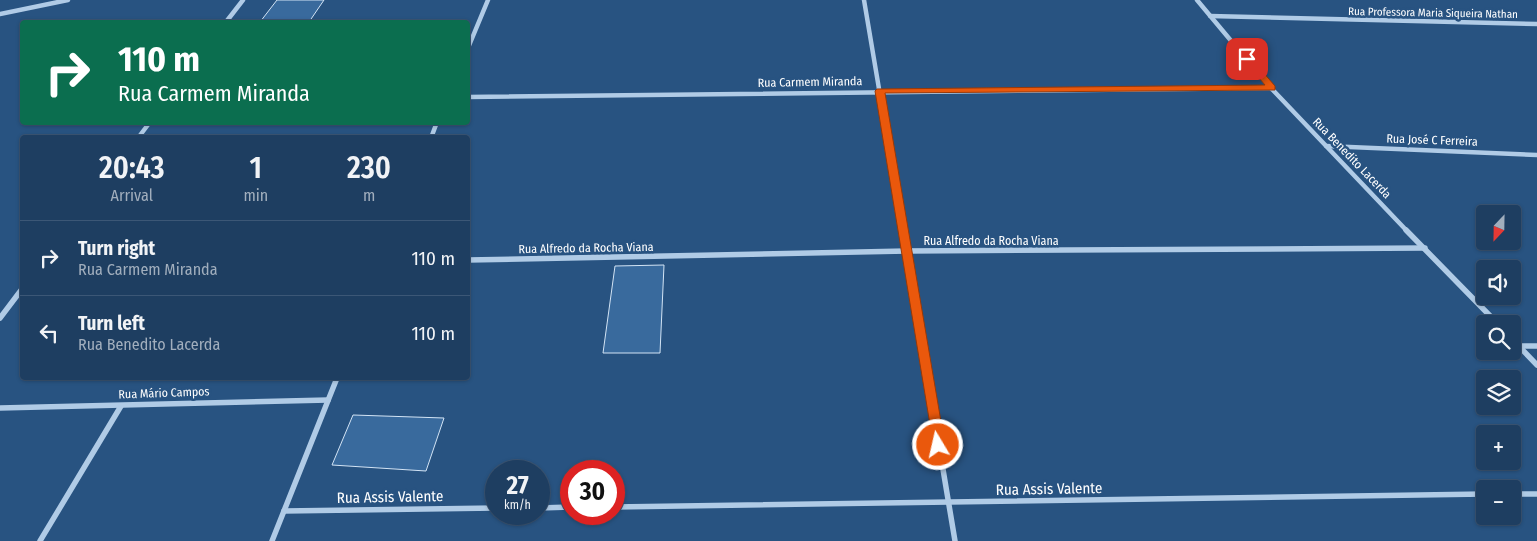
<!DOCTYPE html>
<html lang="en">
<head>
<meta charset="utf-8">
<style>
  body { margin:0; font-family:"Fira Sans Condensed",sans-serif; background:#264567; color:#f1f3f6; height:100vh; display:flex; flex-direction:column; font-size:19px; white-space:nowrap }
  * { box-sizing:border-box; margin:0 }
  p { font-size:16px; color:#a1aebd }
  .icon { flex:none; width:28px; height:28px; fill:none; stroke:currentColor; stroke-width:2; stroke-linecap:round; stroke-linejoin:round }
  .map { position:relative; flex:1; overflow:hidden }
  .side { position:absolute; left:20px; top:135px; width:450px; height:245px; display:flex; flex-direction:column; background:#1e3e61; border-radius:5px; box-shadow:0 1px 4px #0004,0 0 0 1px #3c5776 }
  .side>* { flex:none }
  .hud { position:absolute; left:20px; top:20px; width:450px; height:105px; border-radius:5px; box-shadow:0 1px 4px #0004,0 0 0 1px #3c5776; background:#0b6e4f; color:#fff; overflow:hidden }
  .needle { width:32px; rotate:202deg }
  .controls { position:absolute; left:1476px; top:205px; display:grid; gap:10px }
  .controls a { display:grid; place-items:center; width:45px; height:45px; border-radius:5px; background:#1e3e61; box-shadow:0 1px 4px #0004,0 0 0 1px #3c5776; font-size:25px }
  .speed { position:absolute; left:485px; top:460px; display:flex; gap:10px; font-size:25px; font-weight:700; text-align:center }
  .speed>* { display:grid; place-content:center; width:65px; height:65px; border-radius:50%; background:#1e3e61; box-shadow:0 1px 4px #0004,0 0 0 1px #3c5776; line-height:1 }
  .speed small { font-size:12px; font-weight:400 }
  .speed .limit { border:8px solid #d22; background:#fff; color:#111 }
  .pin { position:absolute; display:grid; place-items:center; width:42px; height:42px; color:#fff; margin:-21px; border-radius:10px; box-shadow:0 2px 8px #0006 }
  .me { position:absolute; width:55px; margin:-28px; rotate:351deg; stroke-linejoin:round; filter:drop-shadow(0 0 4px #0008) }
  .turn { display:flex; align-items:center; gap:18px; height:105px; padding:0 15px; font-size:22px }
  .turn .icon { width:65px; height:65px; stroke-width:2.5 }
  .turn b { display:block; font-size:35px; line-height:42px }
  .eta { display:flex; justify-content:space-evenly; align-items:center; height:85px; text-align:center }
  .eta b { font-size:30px; font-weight:600; line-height:35px }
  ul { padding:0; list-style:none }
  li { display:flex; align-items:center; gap:15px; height:75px; padding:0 15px; border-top:1px solid #3c5776 }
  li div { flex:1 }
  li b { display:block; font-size:19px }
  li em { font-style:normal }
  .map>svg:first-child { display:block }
  .building { fill:#396a9d; stroke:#d3e4f5 }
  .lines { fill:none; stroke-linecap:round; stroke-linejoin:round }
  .minor-far1 { stroke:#b0cbe6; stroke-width:4.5 }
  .minor { stroke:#b0cbe6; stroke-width:5.5 }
  .route { fill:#ea580c; stroke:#983908 }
  .labels { text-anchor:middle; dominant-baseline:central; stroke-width:5; stroke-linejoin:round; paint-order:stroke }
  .far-street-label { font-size:11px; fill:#fff; stroke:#285381 }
  .street-label { font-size:12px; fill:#fff; stroke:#285381 }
  .near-street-label { font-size:15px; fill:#fff; stroke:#285381 }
</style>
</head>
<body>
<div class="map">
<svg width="1537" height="541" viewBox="0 0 1537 541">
  <rect width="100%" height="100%" fill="#285381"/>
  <!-- building -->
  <g class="building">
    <polygon points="277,0 324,0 309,22 260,22"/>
    <polygon points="664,265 660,353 603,353 615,266"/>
    <polygon points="353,415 444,418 426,471 332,465"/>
  </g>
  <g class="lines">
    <!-- minor-far1 -->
    <g class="minor-far1">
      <polyline points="864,0 903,231"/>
      <polyline points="1197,0 1268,85 1407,231"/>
      <polyline points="0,14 68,0"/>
      <polyline points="1210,16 1537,24"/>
      <polyline points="226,22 243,0"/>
      <polyline points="468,48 488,0"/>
      <polyline points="468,97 1272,88"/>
      <polyline points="138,138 150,122"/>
      <polyline points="431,138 437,122"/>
      <polyline points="1326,146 1537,155"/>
    </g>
    <!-- minor -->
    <g class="minor">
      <polyline points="903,230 955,541"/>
      <polyline points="1406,230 1498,324"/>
      <polyline points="468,260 907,251 1425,248"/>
      <polyline points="0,318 22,289"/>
      <polyline points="1512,339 1537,365"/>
      <polyline points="1519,346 1537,346"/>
      <polyline points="0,408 328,400"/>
      <polyline points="1512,494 1537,494"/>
      <polyline points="614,507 1485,494"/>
      <polyline points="539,508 571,507"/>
      <polyline points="284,511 496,508"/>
      <polyline points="40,541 121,406"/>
      <polyline points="272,541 337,378"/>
    </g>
  </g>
  <!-- route -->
  <polygon class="route" points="1247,56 1250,57 1275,86 1275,90 885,93 945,445 943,449 938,451 934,449 875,91 877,89 1265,85 1243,59"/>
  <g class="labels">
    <!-- far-street labels -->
    <g class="far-street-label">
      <text transform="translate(1433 13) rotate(1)">Rua Professora Maria Siqueira Nathan</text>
    </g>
    <!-- street labels -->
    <g class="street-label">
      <text transform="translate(810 82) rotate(-1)">Rua Carmem Miranda</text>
      <text transform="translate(1432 140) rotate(2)">Rua José C Ferreira</text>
      <text transform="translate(1352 158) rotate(46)">Rua Benedito Lacerda</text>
      <text x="991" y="241">Rua Alfredo da Rocha Viana</text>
      <text transform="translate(586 248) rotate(-1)">Rua Alfredo da Rocha Viana</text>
      <text transform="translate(164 393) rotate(-2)">Rua Mário Campos</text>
    </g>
    <!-- near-street labels -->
    <g class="near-street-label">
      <text transform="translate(1049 489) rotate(-1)">Rua Assis Valente</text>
      <text transform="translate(390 497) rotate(-1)">Rua Assis Valente</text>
    </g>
  </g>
</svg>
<div class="controls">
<a><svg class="needle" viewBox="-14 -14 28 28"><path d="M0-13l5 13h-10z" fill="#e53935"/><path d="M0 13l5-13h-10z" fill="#a1aebd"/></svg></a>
<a><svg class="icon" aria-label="sound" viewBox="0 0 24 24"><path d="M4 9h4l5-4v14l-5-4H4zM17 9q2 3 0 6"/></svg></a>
<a><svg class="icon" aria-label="search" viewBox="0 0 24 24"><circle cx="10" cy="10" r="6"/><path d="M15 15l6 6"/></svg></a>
<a><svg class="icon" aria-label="layers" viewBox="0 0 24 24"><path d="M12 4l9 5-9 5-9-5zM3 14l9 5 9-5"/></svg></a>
<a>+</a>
<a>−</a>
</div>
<div class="speed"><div>27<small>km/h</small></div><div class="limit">30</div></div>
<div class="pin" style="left:1247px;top:59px;background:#d93025"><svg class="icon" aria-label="arrive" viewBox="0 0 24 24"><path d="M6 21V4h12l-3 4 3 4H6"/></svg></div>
<svg class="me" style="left:938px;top:445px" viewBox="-20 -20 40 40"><circle r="17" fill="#ea580c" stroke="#fff" stroke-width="3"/><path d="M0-11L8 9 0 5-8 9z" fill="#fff"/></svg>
<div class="hud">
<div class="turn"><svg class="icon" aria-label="right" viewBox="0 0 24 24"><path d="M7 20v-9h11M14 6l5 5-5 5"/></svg><div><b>110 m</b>Rua Carmem Miranda</div></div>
</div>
<section class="side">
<div class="eta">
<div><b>20:43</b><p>Arrival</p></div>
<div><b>1</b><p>min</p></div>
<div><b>230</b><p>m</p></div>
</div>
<ul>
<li><svg class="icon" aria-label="right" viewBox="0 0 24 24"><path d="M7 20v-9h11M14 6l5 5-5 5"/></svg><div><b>Turn right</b><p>Rua Carmem Miranda</p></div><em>110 m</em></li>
<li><svg class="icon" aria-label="left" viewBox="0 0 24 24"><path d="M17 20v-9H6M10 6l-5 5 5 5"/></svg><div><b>Turn left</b><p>Rua Benedito Lacerda</p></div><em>110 m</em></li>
</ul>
</section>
</div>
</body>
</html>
